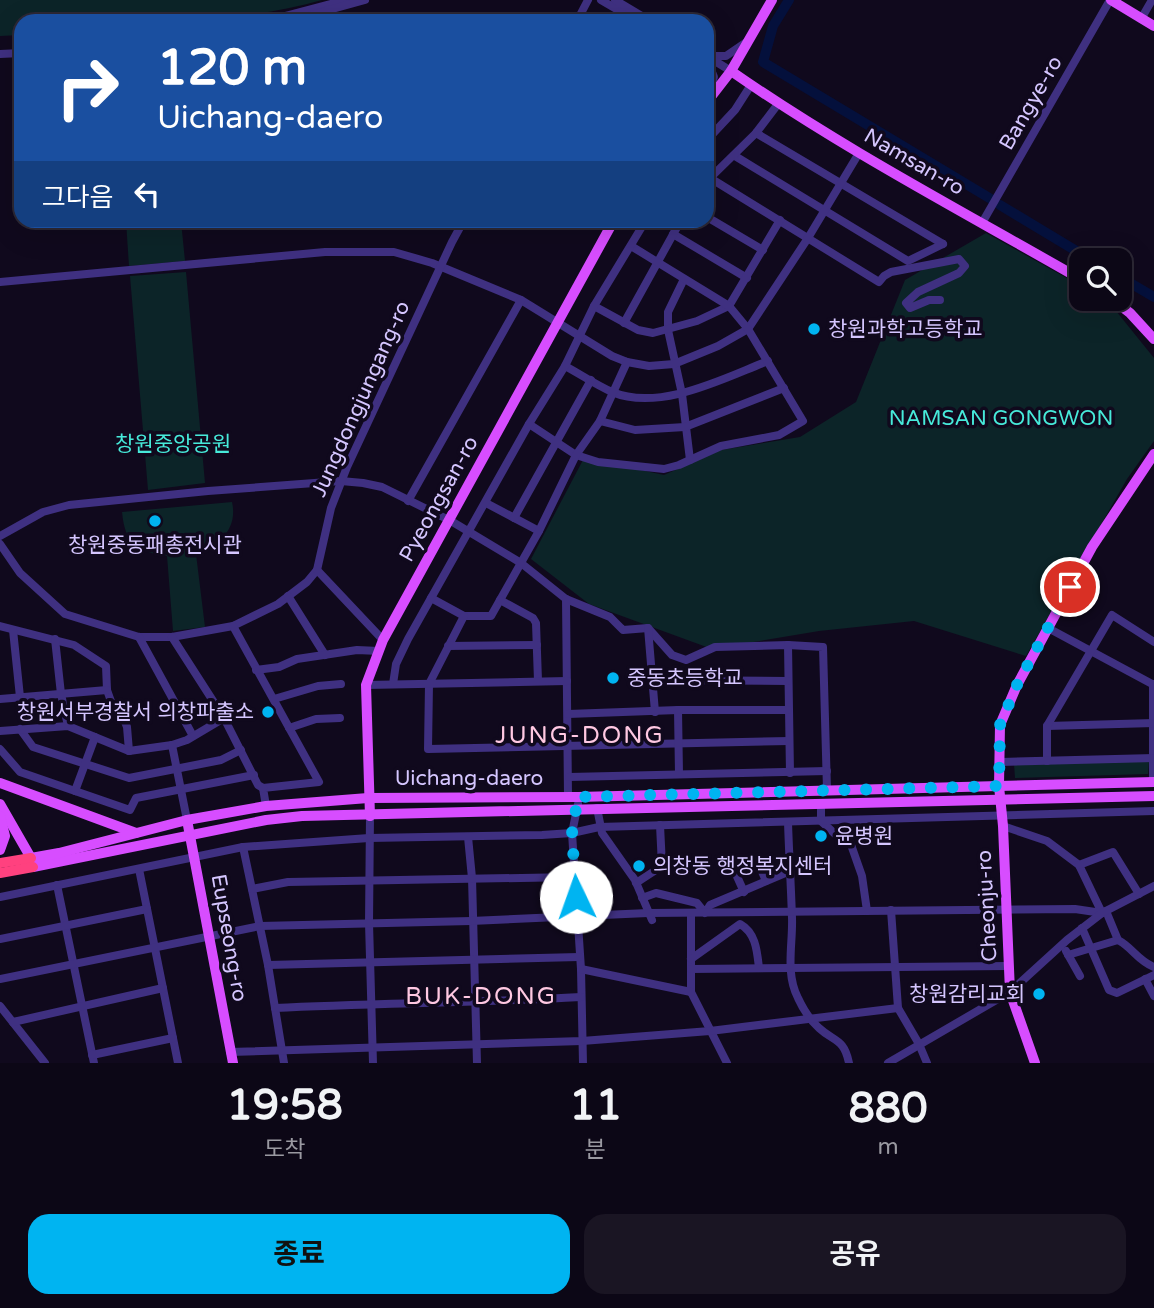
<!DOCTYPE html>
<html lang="ko">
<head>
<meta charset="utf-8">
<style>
  body { margin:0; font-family:"Varela Round","Noto Sans KR",sans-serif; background:#1a1523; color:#f1f3f6; height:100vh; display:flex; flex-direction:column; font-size:26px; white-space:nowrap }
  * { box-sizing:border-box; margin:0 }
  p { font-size:23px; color:#9a99a1 }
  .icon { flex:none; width:38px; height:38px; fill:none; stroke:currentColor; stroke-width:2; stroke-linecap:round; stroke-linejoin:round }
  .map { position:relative; height:1063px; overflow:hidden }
  .drawer { display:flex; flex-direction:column; background:#0c0716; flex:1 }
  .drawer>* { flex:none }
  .guide { position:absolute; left:14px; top:14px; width:700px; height:214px; border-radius:21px; box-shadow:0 7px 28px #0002,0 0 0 2px #2c2835; background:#1a4fa0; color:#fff; overflow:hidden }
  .fabs { position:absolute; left:1069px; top:248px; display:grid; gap:14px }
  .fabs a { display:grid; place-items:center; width:63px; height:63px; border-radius:14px; background:#0c0716; box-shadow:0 7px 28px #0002,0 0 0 2px #2c2835; font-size:35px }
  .pin { position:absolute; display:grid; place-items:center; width:60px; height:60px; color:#fff; margin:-30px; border:4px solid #fff; border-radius:50%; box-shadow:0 2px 7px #0007 }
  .me { position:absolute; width:77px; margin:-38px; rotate:357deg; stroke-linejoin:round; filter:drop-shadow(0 0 5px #0008) }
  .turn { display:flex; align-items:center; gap:24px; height:147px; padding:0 28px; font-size:32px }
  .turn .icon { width:91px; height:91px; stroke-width:2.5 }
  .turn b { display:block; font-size:49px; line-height:60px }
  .then { display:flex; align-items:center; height:66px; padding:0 28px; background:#0003; gap:14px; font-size:26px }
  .eta { display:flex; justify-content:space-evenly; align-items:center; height:119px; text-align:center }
  .eta b { font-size:42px; font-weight:700; line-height:49px }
  .action { display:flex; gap:14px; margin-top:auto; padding:14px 28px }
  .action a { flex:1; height:80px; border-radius:21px; background:#00b4f1; color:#111; font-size:28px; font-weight:700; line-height:80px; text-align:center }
  .action a+a { background:#1a1523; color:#f1f3f6 }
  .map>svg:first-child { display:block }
  .green { fill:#0c2428 }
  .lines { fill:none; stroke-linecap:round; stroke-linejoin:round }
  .river { stroke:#04103c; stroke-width:10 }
  .minor { stroke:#3f3081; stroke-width:8 }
  .major { stroke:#d74dff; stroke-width:10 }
  .highway { stroke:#ff417f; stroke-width:10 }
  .route { stroke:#00b4f1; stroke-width:12; stroke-dasharray:0 21.6 }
  .poi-dot { fill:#00b4f1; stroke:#10091d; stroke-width:2.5 }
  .labels { text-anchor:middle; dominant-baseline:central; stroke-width:7; stroke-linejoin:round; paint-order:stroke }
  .street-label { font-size:21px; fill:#d5c6ff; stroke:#10091d }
  .poi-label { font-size:21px; fill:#d5c6ff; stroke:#10091d; text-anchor:start }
  .park-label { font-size:21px; fill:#47eada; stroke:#10091d }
  .quarter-label { font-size:24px; letter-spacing:2px; fill:#ffc8e2; stroke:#10091d }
</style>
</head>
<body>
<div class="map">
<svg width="1154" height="1063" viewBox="0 0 1154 1063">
  <rect width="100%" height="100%" fill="#10091d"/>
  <!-- green -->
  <g class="green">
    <path d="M0,0h322c-98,28 -200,21 -301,21v14l-21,1z"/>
    <polygon points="126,221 181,221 185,261 129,266"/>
    <polygon points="986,233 1081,286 1082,299 1105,299 1108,301 1154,358 1154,441 1127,479 1026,656 914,621 819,631 712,649 589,604 531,559 584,458 664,475 721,450 800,437 856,402 905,280"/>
    <polygon points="186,272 205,483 148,490 130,276"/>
    <path d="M232,502c6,27 -12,42 -36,52l9,73 -32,4 -6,-75c-31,-4 -42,-13 -45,-44z"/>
    <polygon points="1149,761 1148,774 1015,778 1014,764"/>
  </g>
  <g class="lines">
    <!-- river -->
    <g class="river">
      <polyline points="789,0 773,26 763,62 991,199"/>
      <polyline points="1000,205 1093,261"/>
      <polyline points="1120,277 1154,297"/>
    </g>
    <!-- minor -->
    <g class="minor">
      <polyline points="601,0 637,21"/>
      <polyline points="615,0 650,21"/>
      <polyline points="1141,19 1152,0"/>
      <polyline points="266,21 346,0"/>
      <polyline points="289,21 365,0"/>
      <polyline points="577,21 588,0"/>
      <polyline points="0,54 21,53"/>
      <polyline points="708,56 726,56 745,43"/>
      <polyline points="710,58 731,71"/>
      <polyline points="707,97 714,77 708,62"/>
      <polyline points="756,133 943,244"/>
      <polyline points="707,140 735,110 751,85"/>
      <polyline points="735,156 908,261 943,244"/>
      <polyline points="710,178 879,282 884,276 891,272 959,259 965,266 959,273 918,292 906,303 910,308 929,300 940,300"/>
      <polyline points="707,181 756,133 778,104"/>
      <polyline points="707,217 763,250"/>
      <polyline points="982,223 1110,0"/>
      <polyline points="673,234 747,278"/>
      <polyline points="684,279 668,312 668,330 682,394 690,460"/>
      <polyline points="0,282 325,252 394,252 432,263 521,300 612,356 627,362 649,366 674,364 718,346 748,329 808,238 859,153"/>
      <polyline points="594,306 638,330 653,333 697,321 729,306 780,220"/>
      <polyline points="624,323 681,220"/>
      <path d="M565,366c15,8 31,19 47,26 48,20 112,-14 156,-31"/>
      <polyline points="600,421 635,430 685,427 784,388"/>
      <polyline points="529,424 576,455 598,462 664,469 679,465 721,446 779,435 803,421 748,329 729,306 631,246"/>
      <polyline points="408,501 521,300"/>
      <polyline points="486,503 539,531"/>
      <polyline points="514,518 591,380"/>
      <polyline points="0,536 43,512 69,505 208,491 341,481 363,483 382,487 451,521 521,563 566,599 610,617 623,630 648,628 672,655 686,660 715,647 788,645 823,647 827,790"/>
      <polyline points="0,544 20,573 65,614 139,637 172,637 233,626 278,604 307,582 317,570 331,508 347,467 452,242 464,220"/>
      <polyline points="317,570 383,640"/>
      <polyline points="288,596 325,655"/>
      <polyline points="431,598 464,616 491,616 539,531 576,455 600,421 627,362"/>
      <polyline points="566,599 568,796"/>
      <polyline points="500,600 533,618 536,623 538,681"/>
      <polyline points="464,616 429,684 428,749 789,741"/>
      <polyline points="0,626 74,645 106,666 107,690 113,707 124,719 127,727 129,751"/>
      <polyline points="233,626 319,782 263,788 266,806"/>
      <polyline points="648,628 655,712"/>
      <polyline points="1048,628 1154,685"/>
      <polyline points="13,630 20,697"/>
      <polyline points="139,637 193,736"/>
      <polyline points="172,637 224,718 258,785 263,788"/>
      <polyline points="55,639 61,694 68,726"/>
      <polyline points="788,645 790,773"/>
      <polyline points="448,646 537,645"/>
      <polyline points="256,670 279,667 297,659 357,650 379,651"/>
      <polyline points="651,680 788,681"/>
      <polyline points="393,684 396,664 408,639 529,424 565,366 594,306 646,220"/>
      <polyline points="1153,684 1153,782"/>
      <polyline points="366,685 567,681"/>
      <polyline points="0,699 107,690"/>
      <polyline points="274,699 318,686 341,684"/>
      <polyline points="678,710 679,774"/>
      <polyline points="568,714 678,710 788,710"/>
      <polyline points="1047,726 1154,723"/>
      <polyline points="289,728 316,719 340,718"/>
      <polyline points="20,729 33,747 129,778 221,760 241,750"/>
      <polyline points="0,731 68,726 129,751 172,745 187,740 224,718"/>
      <polyline points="172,745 187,820"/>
      <polyline points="0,749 20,772 130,810 136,798 254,775"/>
      <polyline points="1047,761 1047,726 1112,615 1154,642"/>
      <polyline points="1001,762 1154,758"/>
      <polyline points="569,777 827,771"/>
      <polyline points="75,791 95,737"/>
      <polyline points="578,804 572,833 581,969 583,1063"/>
      <polyline points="821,804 821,821 835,834 849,839 862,876 867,911"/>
      <polyline points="597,808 602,833 635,880 652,920"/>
      <polyline points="370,816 369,923 373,1063"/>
      <path d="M788,822c1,32 3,64 4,96 1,26 -7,55 6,80 5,11 12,22 21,30 15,14 25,10 30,35"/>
      <polyline points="1003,826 1047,841 1079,865 1102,913"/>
      <polyline points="468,837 472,878 477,1063"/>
      <polyline points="243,847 268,965 284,1063"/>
      <polyline points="757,860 766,881"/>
      <polyline points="1079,865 1113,852 1139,894"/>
      <polyline points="139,869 178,1063"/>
      <polyline points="735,872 744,892"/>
      <polyline points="636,883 662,866 660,825"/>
      <polyline points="57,885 94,1063"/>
      <polyline points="252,889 288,882 574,877"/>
      <polyline points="0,897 243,847 369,838 542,835 572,833 599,827 1154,811"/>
      <polyline points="642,898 656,893 697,903 705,913 710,905 790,871"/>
      <polyline points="891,910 898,1008 919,1044 927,1063"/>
      <path d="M1106,911l12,29c15,8 19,20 36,27"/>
      <polyline points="691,913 691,992 727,1063"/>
      <polyline points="1082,928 1109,990 1117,993 1154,975"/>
      <polyline points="0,939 147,909"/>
      <polyline points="1066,951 1080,976"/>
      <polyline points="1068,955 1118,940"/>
      <path d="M691,959l49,-35c16,9 17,27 19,44"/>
      <polyline points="268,965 579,957"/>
      <polyline points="581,969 691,992"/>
      <polyline points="691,969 1009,966"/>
      <polyline points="0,979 260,926 471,921 648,913 1075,909 1102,913"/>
      <polyline points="1145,979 1154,996"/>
      <polyline points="0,1006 45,1063"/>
      <path d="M275,1008c102,-5 204,-5 306,-11"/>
      <polyline points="13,1022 163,988"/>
      <polyline points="230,1052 582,1041 710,1031 898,1008"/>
      <polyline points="92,1055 173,1038"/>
      <polyline points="888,1063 1010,992 1067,940 1102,913 1154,886"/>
    </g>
    <!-- major -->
    <g class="major">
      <polyline points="1111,0 1154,26"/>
      <path d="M731,71c112,78 233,141 351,209"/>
      <polyline points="707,102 731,71 772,0"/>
      <polyline points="1112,299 1130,313 1154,339"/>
      <polyline points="0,783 136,833"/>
      <polyline points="0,804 31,858 33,867 266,820 302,816 1154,796"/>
      <polyline points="0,816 5,836 0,850"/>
      <polyline points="370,816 366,685 383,640 614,220"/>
      <polyline points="187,820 233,1063"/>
      <polyline points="31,858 59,853 187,820 266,806 368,798 578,797 1154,782"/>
      <polyline points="1035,1063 1010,992 1003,826 999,786 1000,725 1017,685 1092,547 1154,454"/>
    </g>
    <!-- highway -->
    <g class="highway">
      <polyline points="0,863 31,858"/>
      <polyline points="0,873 33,867"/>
    </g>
  </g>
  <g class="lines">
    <!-- route -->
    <polyline class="route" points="576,897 572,833 578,797 999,786 1000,725 1017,685 1070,587"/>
  </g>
  <!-- markers -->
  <g class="poi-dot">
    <circle cx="814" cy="329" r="7"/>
    <circle cx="155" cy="521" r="7"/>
    <circle cx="613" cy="678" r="7"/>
    <circle cx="268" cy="712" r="7"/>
    <circle cx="821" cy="836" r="7"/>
    <circle cx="639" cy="866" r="7"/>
    <circle cx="1039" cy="994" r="7"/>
  </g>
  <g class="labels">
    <!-- street labels -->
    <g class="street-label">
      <text transform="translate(1031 103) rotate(-60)">Bangye-ro</text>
      <text transform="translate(914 162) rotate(30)">Namsan-ro</text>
      <text transform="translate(361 399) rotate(-66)">Jungdongjungang-ro</text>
      <text transform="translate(439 499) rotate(-61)">Pyeongsan-ro</text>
      <text x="469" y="778">Uichang-daero</text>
      <text transform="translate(987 906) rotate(-93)">Cheonju-ro</text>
      <text transform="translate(229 938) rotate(80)">Eupseong-ro</text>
    </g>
    <!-- poi labels -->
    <g class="poi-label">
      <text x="828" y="329">창원과학고등학교</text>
      <text x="155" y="545" text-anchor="middle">창원중동패총전시관</text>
      <text x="627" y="678">중동초등학교</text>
      <text x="254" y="712" text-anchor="end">창원서부경찰서 의창파출소</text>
      <text x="835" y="836">윤병원</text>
      <text x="653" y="866">의창동 행정복지센터</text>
      <text x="1025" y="994" text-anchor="end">창원감리교회</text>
    </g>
    <!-- park labels -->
    <g class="park-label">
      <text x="1001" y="418">NAMSAN GONGWON</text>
      <text x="173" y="444">창원중앙공원</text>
    </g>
    <!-- quarter labels -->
    <g class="quarter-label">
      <text x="580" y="735">JUNG-DONG</text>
      <text x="481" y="996">BUK-DONG</text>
    </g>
  </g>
</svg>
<div class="fabs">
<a><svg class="icon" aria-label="search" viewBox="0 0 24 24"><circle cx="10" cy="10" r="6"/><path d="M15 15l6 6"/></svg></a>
</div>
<div class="pin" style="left:1070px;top:587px;background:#d93025"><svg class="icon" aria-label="arrive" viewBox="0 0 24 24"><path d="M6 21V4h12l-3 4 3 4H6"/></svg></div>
<svg class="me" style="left:576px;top:897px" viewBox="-20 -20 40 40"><circle r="19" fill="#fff"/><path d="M0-13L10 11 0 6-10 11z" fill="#00b4f1"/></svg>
<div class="guide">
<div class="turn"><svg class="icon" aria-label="right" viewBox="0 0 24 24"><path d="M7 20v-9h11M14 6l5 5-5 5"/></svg><div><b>120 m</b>Uichang-daero</div></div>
<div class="then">그다음<svg class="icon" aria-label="left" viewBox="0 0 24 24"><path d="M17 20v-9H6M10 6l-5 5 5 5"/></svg></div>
</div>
</div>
<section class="drawer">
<div class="eta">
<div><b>19:58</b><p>도착</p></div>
<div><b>11</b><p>분</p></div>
<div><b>880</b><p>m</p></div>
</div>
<div class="action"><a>종료</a><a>공유</a></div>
</section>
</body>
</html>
